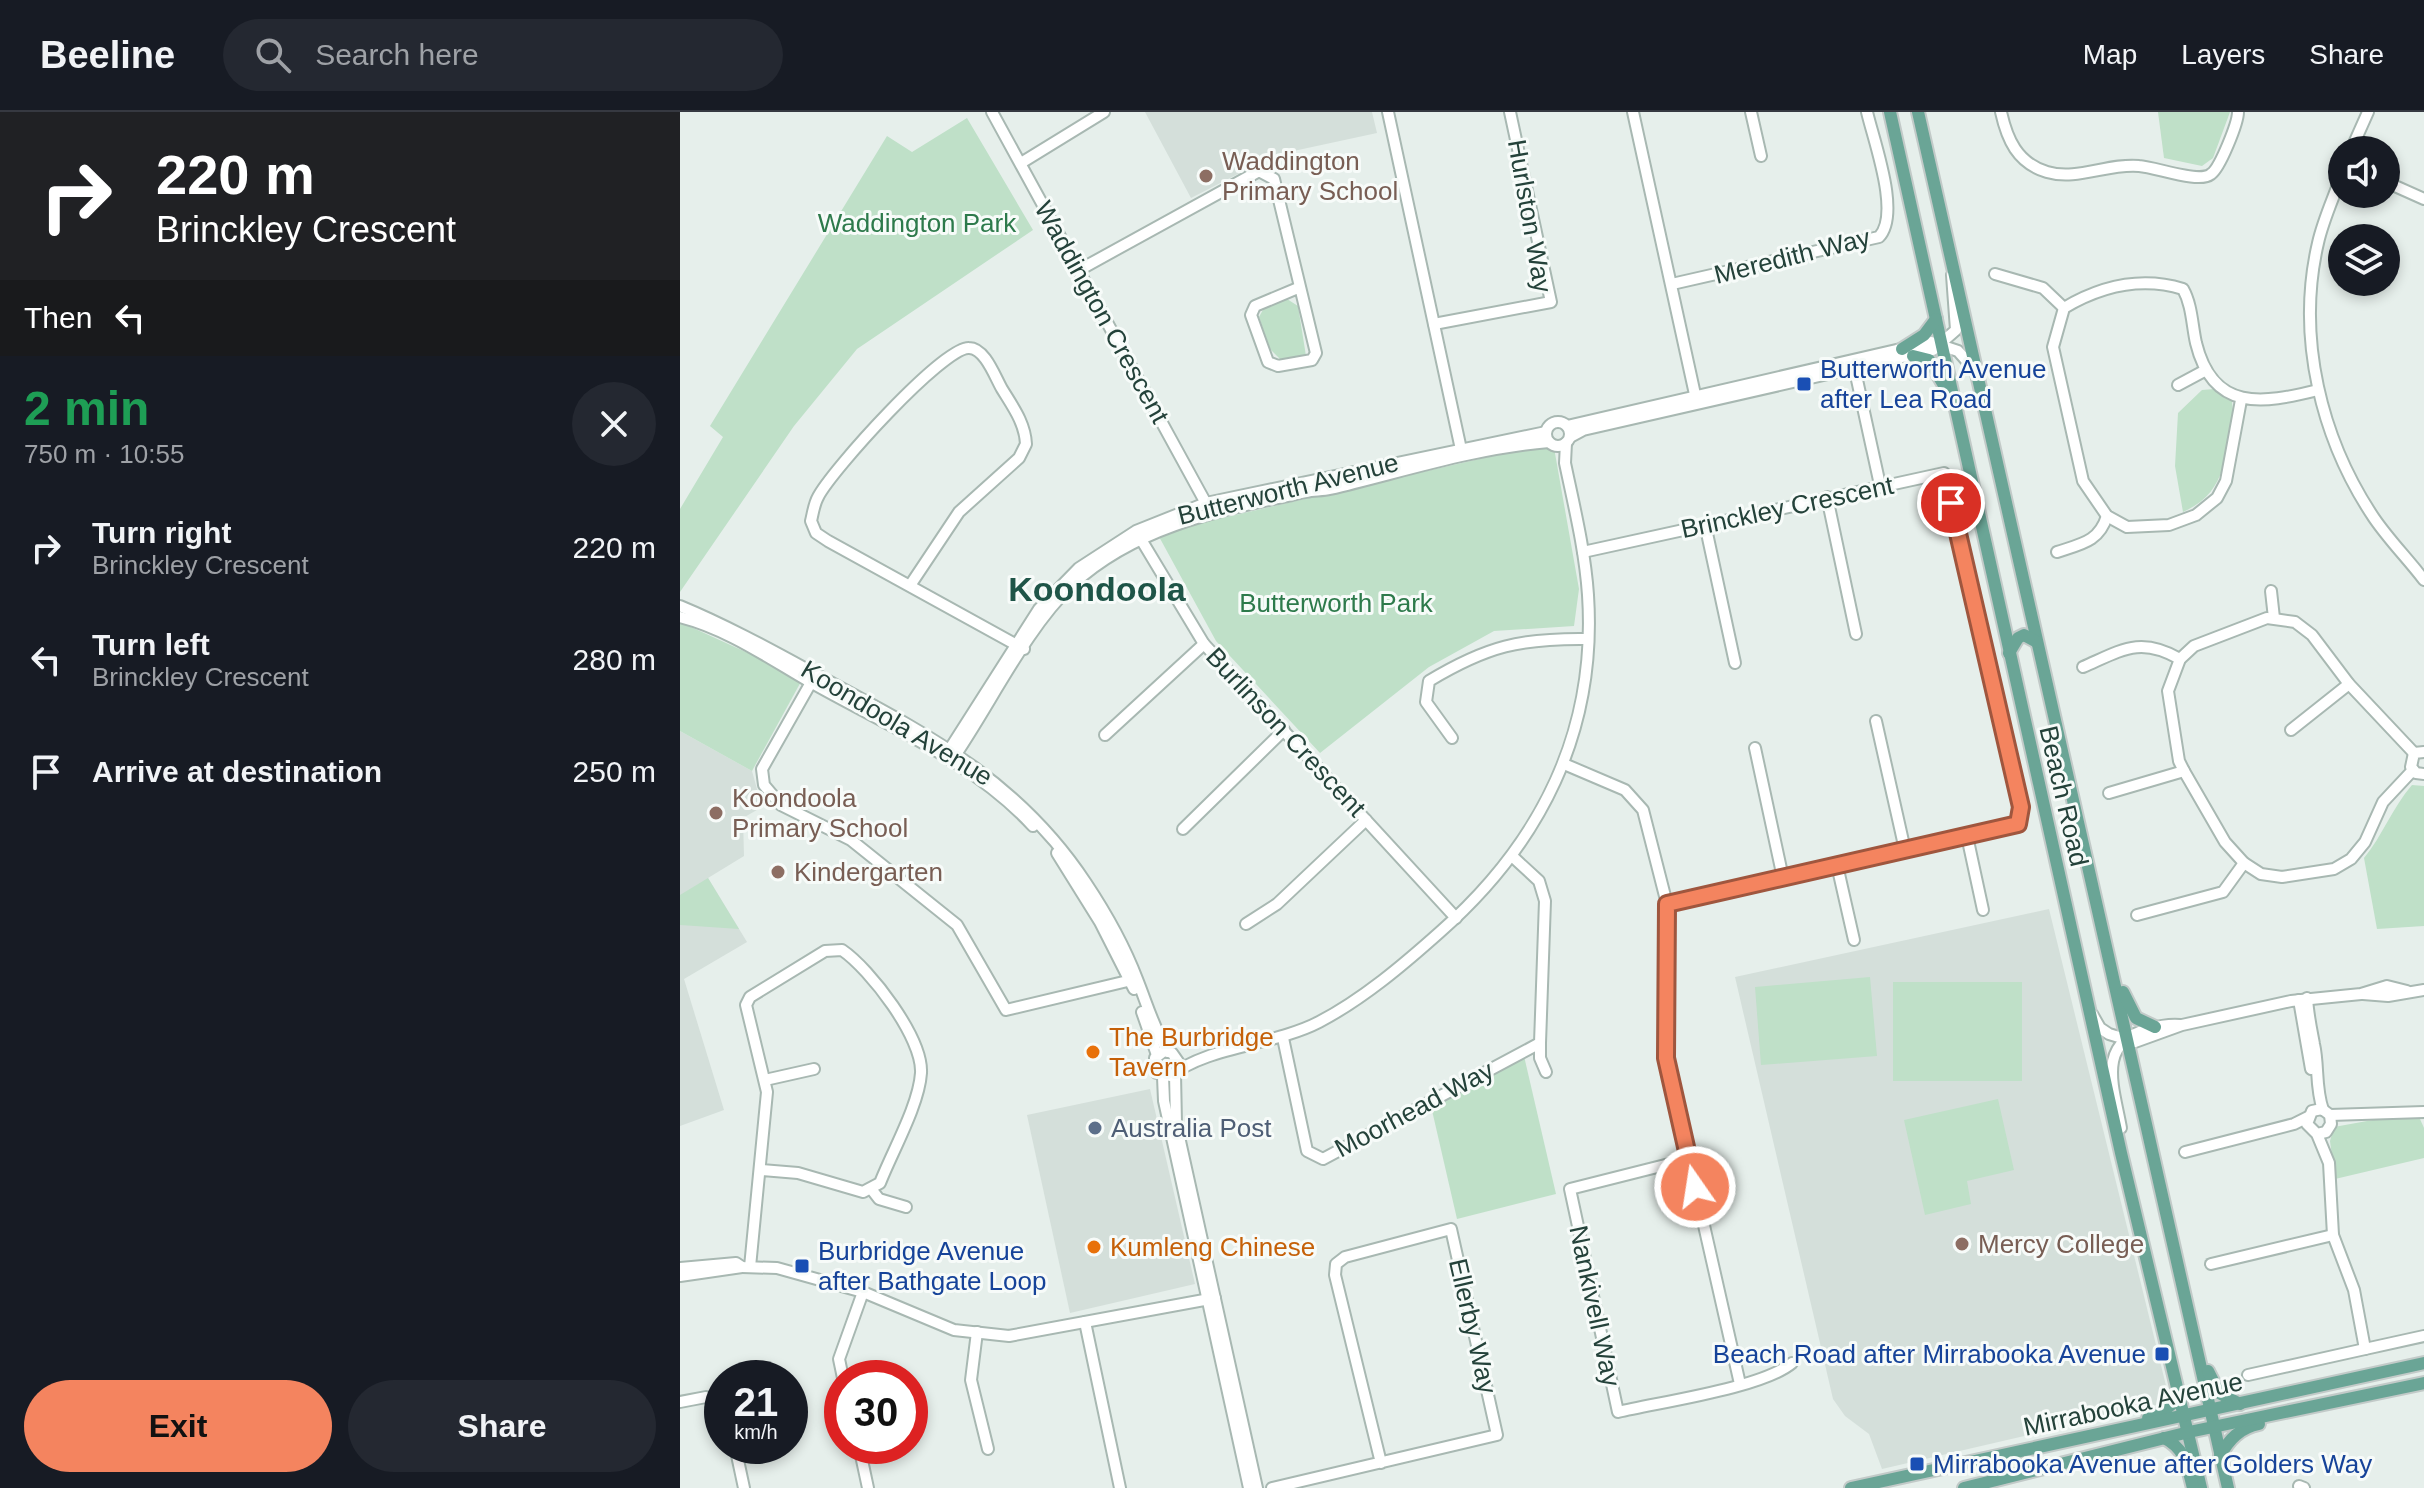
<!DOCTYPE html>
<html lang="en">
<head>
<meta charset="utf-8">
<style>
  body { margin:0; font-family:Arial,sans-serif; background:#242831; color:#f1f3f6; height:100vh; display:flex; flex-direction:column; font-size:30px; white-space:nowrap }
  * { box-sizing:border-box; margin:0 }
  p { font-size:26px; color:#9ea1a6 }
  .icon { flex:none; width:44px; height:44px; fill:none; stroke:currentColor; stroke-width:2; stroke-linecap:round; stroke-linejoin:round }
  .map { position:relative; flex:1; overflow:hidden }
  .details { display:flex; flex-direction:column; background:#171b24; width:680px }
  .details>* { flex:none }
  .guide { background:#202124; color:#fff; overflow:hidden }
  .fabs { position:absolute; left:1648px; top:24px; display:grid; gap:16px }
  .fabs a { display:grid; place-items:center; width:72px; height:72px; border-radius:50%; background:#171b24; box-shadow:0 4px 12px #0003; font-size:40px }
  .speed { position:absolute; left:24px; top:1248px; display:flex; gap:16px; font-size:40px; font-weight:700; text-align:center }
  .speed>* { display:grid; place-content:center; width:104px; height:104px; border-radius:50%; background:#171b24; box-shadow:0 4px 12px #0003; line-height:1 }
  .speed small { font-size:20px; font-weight:400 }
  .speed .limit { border:12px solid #d22; background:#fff; color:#111 }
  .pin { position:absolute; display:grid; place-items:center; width:68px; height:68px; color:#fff; margin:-34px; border:4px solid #fff; border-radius:50%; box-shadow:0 2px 8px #0007 }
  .me { position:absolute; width:88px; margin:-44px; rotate:347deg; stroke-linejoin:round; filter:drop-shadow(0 0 6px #0008) }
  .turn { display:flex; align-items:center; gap:28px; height:168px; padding:0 24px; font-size:36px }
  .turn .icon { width:104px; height:104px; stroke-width:2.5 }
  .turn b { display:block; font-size:56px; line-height:68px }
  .then { display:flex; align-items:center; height:76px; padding:0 24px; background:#0003; gap:16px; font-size:30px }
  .round { display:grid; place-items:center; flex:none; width:84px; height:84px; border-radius:42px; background:#242831 }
  .headline { display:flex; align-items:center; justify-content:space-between; height:136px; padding:0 24px }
  h1 { font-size:48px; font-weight:700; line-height:60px; color:#1e9e55 }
  .primary-button { display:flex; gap:16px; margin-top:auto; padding:16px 24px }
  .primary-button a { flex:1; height:92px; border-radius:48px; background:#f4845f; color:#111; font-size:32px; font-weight:700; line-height:92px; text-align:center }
  .primary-button a+a { background:#242831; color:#f1f3f6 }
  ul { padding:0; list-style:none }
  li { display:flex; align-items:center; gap:24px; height:112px; padding:0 24px }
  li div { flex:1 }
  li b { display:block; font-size:30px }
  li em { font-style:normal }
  header { display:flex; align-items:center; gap:48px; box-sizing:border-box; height:112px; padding:0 40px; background:#171b24; border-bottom:2px solid #363941 }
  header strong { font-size:38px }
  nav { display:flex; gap:44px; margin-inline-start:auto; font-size:28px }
  .search { width:560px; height:72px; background:#242831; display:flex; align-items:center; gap:20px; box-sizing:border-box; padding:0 28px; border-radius:44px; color:#9ea1a6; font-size:30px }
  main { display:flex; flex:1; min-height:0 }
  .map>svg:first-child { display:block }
  .built { fill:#d4dfda }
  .green { fill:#bfe0c8 }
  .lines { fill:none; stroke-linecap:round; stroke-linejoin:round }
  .minor-casing { stroke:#a8b8b2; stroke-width:14 }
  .major-casing { stroke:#c2cac8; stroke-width:16 }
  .minor { stroke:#fff; stroke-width:10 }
  .major { stroke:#6aa596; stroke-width:12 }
  .route-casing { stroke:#9f563e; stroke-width:20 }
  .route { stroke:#f4845f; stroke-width:14 }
  .education-dot { fill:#8d6e63; stroke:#f7fbf9; stroke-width:3 }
  .transit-dot { fill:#1a4fb4; stroke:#f7fbf9; stroke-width:3 }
  .food-dot { fill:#e8710a; stroke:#f7fbf9; stroke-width:3 }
  .service-dot { fill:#5c6f8a; stroke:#f7fbf9; stroke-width:3 }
  .labels { text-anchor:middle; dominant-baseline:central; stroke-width:6; stroke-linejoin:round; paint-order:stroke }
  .education-label { font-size:26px; fill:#785e54; stroke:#f7fbf9; text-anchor:start }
  .street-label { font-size:26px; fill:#24423a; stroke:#f7fbf9 }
  .park-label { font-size:26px; fill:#2d7a4b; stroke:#f7fbf9 }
  .transit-label { font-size:26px; fill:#164399; stroke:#f7fbf9; text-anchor:start }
  .food-label { font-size:26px; fill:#c56008; stroke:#f7fbf9; text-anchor:start }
  .service-label { font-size:26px; fill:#4e5e75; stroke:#f7fbf9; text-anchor:start }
  .district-label { font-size:34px; font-weight:bold; fill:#1f5548; stroke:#f7fbf9 }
</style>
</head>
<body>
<header>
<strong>Beeline</strong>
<div class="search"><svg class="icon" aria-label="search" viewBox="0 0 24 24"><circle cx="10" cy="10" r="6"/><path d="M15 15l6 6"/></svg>Search here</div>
<nav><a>Map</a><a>Layers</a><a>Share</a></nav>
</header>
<main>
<section class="details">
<div class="guide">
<div class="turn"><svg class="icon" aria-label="right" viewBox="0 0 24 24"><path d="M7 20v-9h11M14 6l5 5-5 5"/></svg><div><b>220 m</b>Brinckley Crescent</div></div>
<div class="then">Then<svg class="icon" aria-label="left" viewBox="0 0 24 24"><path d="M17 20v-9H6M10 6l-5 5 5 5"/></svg></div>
</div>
<div class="headline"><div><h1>2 min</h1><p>750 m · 10:55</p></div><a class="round"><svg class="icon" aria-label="close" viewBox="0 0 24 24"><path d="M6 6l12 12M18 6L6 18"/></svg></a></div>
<ul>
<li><svg class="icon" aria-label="right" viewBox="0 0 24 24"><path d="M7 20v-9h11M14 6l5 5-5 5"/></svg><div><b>Turn right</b><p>Brinckley Crescent</p></div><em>220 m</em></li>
<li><svg class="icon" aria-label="left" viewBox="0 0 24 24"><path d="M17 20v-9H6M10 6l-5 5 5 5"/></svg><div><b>Turn left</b><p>Brinckley Crescent</p></div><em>280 m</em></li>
<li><svg class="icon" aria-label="arrive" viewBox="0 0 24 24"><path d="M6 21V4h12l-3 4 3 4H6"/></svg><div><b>Arrive at destination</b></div><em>250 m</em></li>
</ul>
<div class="primary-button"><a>Exit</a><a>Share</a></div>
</section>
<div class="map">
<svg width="1744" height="1376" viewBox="0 0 1744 1376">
  <rect width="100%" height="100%" fill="#e6efeb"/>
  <!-- built -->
  <g class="built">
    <polygon points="465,0 692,0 697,21 595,43 511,86"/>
    <polygon points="0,619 72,659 82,695 63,706 64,744 28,766 67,830 4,867 44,998 0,1014"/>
    <polygon points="1369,797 1490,1290 1202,1357 1189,1322 1165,1304 1153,1287 1055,865"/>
    <polygon points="470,977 515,1172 390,1201 347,1003"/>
  </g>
  <!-- green -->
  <g class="green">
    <polygon points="1478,0 1550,0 1533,46 1522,54 1484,46"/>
    <polygon points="287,6 353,118 177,237 114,314 0,480 0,397 43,325 30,314 207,24 232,40"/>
    <polygon points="598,187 607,187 618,194 626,244 600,247 590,237 579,205 585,194"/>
    <path d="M1534,277l18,12 1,11c-8,43 -5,80 -50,100l-8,-46 3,-53 24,-23z"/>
    <polygon points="873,330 899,477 894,514 814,519 749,555 640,641 536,529 477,421"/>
    <polygon points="0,510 123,566 72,659 0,619"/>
    <path d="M1732,673l12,1v140l-47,3 -13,-71c19,-23 28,-50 48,-73z"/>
    <polygon points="28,766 59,817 0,813 0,783"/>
    <polygon points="1190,865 1197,944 1081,953 1075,875"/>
    <rect x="1213" y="870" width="129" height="99"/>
    <polygon points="844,944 876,1082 777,1107 751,994"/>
    <polygon points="1318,987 1334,1058 1287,1069 1291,1092 1245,1103 1224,1008"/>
    <polygon points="1698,1007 1740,1007 1744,1016 1744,1046 1655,1067 1650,1029 1654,1015"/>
  </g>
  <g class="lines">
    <!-- minor casing -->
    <g class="minor-casing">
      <g id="minor">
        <polyline points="312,0 528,395"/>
        <polyline points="708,0 782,342"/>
        <polyline points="953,0 1016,287"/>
        <polyline points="1071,0 1081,44"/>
        <path d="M1321,0c6,27 16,51 46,60 30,9 61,-9 92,-6 17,1 60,18 72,8 9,-6 27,-51 27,-62"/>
        <polyline points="1671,38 1688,0"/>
        <polyline points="341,51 424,0"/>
        <path d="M1662,62c-8,23 -19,46 -24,69 -22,94 3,196 56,275 15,22 34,41 50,62"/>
        <polyline points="1706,70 1744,87"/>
        <polyline points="399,158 579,59 594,67 636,241 632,248 598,254 588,250 571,203 575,194 618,176"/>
        <polyline points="1315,162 1363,176 1384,196"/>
        <path d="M992,172l207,-47c22,-23 -5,-95 -12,-125"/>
        <polyline points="754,212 871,190 830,0"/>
        <polyline points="1174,254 1200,373"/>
        <polyline points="1498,273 1526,258"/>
        <path d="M1561,288l-15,81 -9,17 -21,17 -27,10 -42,2 -20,-11 -24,-35 -30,-134 11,-39c37,-22 76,-32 119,-19 9,16 9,36 13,54 17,69 66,61 122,47"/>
        <circle cx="878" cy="322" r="12"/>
        <polyline points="887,314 1251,230 1278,239 1293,256"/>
        <polyline points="890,325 903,318 1253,238 1276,218 1272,163"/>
        <polyline points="1147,385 1176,522"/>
        <polyline points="1025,412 1055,551"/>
        <polyline points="459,424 524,532 776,806"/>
        <polyline points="903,440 1264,361 1341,695 1338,712 987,792"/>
        <path d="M1377,440c24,-8 42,-10 50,-36"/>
        <path d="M231,472l48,-72 60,-54 7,-14c-1,-21 -13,-37 -24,-55 -7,-12 -17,-41 -33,-41 -26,-1 -138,123 -151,149 -4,7 -5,16 -7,24l5,12 12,8 196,108"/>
        <polyline points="1591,479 1594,506"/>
        <path d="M0,494c53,22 102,50 152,77 101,54 189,101 254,200 20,30 38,62 51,96 10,25 17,50 31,73"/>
        <path d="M0,505c48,12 90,42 132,66 76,43 161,78 221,143"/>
        <path d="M1403,555c39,-17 57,-31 97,-8"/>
        <polyline points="133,567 82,657 84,673 101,693 171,728 277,813 326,898 456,867"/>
        <polyline points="1196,609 1225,738"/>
        <polyline points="1611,618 1669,572"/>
        <polyline points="425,623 524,532"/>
        <path d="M772,626l-26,-36 3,-21c58,-35 92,-43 159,-42"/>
        <polyline points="1075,636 1103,766"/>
        <polyline points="1744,640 1734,641 1731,655 1736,661 1744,662"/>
        <polyline points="266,643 359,497 399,456 456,419 526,391 866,320"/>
        <path d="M272,648c37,-53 74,-132 120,-175 65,-60 150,-75 234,-93 7,-2 16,-1 24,-3 72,-17 144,-41 219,-47"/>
        <polyline points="884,652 945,678 963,698 987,792 986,946 1060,1272"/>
        <polyline points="1733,658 1703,690 1685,730 1671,747 1654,757 1602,765 1581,762 1564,751 1545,730 1504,659 1499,649 1488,579 1500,547 1514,534 1587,506 1615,510 1632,523 1669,572 1734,641"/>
        <polyline points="1429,681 1504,659"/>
        <polyline points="503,717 604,618"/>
        <polyline points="1287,724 1303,798"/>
        <polyline points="377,741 420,810 454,877"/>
        <polyline points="1157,753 1174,828"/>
        <polyline points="1457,803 1543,780 1564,751"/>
        <polyline points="566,812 597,792 686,708"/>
        <polyline points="1683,882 1708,884 1744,878"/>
        <path d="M1627,886c1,17 4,30 7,46 5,22 1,43 9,66"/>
        <polyline points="1619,888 1631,957"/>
        <polyline points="462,900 477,943"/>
        <polyline points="1412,902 1420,916 1429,922 1455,930 1502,913 1611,889 1681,882 1707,874 1727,879"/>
        <polyline points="603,926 627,1039 643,1047 860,931 865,789 859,769 833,745"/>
        <polyline points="860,931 860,946 866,960"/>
        <path d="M497,959l2,-8 -7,-10 -8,-2 -9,7 2,15 14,3c34,-29 104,-31 148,-54 44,-23 84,-57 121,-90 101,-89 157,-201 148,-337 -3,-45 -14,-89 -23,-132l1,-20"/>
        <polyline points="495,962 496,1011 577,1376"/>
        <polyline points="483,965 484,989 569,1376"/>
        <polyline points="85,968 134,957"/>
        <polyline points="1650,1003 1744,1000"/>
        <path d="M1441,1016c-7,-40 -26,-86 28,-99 10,-3 19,-5 31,-4"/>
        <polyline points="1637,1022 1646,1020 1651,1012 1650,1003 1642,997 1632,999 1627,1012 1637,1022 1649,1051 1653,1123 1674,1178 1685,1237 1744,1224"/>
        <polyline points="1505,1040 1614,1012 1628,1005"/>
        <path d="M1009,1047l-119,30 48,223c42,-10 144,-24 174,-49"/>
        <polyline points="192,1078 199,1087 226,1095"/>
        <polyline points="1531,1152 1653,1123"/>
        <path d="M70,1155l17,-175 -21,-87 4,-8 75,-46 17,-1c28,19 81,88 79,123 -2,32 -29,79 -41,110l-17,9 -65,-19 -37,-3"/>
        <polyline points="0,1156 56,1151 62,1155 97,1156 183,1180 274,1218 329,1224 535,1186"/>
        <polyline points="0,1164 62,1155"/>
        <polyline points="405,1210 440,1376"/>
        <polyline points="297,1220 291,1268 308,1337"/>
        <polyline points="1568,1263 1685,1237"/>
        <polyline points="163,1266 159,1247 183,1180"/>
        <polyline points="0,1290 26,1285 42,1293"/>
        <polyline points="55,1334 64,1376"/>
        <polyline points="179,1334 188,1376"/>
        <polyline points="1619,1374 1624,1376"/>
        <polyline points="592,1376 817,1323 771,1117 665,1145 656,1152 655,1163 701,1351"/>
      </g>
    </g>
    <!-- major casing -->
    <g class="major-casing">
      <g id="major">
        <polyline points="1210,0 1441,1041 1521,1376"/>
        <polyline points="1238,0 1548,1376"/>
        <polyline points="1222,237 1244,223 1256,207"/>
        <polyline points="1233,244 1249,248 1265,275"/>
        <polyline points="1329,541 1338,526 1344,523 1357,530"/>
        <polyline points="1443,880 1456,906 1475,915"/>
        <polyline points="1528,1259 1539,1281 1560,1292"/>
        <polyline points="1468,1306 1478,1303 1501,1285"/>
        <path d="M1484,1326c22,11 23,28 29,50"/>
        <path d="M1540,1344c9,-17 20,-28 39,-32"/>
        <polyline points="1171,1376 1744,1251"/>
        <polyline points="1284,1376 1509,1320 1744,1271"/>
      </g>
    </g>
    <!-- minor -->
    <use href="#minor" class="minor"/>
    <!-- major -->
    <use href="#major" class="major"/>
  </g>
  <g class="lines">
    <!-- route casing -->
    <g class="route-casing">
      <polyline id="route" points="1015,1075 986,946 987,792 1338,712 1341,695 1271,391"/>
    </g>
    <!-- route -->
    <use href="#route" class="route"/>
  </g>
  <!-- markers -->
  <g class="education-dot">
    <circle cx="526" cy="64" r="8"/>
    <circle cx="36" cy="701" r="8"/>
    <circle cx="98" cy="760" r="8"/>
    <circle cx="1282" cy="1132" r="8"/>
  </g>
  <g class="transit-dot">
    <rect x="1116" y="264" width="16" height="16" rx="4"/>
    <rect x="114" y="1146" width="16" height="16" rx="4"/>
    <rect x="1474" y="1234" width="16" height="16" rx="4"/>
    <rect x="1229" y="1344" width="16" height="16" rx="4"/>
  </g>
  <g class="food-dot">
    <circle cx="413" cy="940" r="8"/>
    <circle cx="414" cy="1135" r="8"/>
  </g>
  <circle class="service-dot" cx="415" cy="1016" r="8"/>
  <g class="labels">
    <!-- education labels -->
    <g class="education-label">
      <text x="542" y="49">Waddington<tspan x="542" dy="30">Primary School</tspan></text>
      <text x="52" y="686">Koondoola<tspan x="52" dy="30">Primary School</tspan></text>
      <text x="114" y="760">Kindergarten</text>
      <text x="1298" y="1132">Mercy College</text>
    </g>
    <!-- street labels -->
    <g class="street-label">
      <text transform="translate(850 104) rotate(80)">Hurlston Way</text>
      <text transform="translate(1112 144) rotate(-14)">Meredith Way</text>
      <text transform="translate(422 200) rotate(61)">Waddington Crescent</text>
      <text transform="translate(608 377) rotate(-14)">Butterworth Avenue</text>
      <text transform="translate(1107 395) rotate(-12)">Brinckley Crescent</text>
      <text transform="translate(217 611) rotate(31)">Koondoola Avenue</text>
      <text transform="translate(606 620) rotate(47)">Burlinson Crescent</text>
      <text transform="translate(1384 684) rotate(77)">Beach Road</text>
      <text transform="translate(734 997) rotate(-28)">Moorhead Way</text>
      <text transform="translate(915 1194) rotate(78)">Nankivell Way</text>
      <text transform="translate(793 1214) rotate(77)">Ellerby Way</text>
      <text transform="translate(1453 1292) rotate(-12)">Mirrabooka Avenue</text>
    </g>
    <!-- park labels -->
    <g class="park-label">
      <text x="237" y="111">Waddington Park</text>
      <text x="656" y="491">Butterworth Park</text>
    </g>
    <!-- transit labels -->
    <g class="transit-label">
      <text x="1140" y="257">Butterworth Avenue<tspan x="1140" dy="30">after Lea Road</tspan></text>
      <text x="138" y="1139">Burbridge Avenue<tspan x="138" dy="30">after Bathgate Loop</tspan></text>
      <text x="1466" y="1242" text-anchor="end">Beach Road after Mirrabooka Avenue</text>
      <text x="1253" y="1352">Mirrabooka Avenue after Golders Way</text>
    </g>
    <!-- food labels -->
    <g class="food-label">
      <text x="429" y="925">The Burbridge<tspan x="429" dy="30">Tavern</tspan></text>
      <text x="430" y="1135">Kumleng Chinese</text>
    </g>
    <!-- service labels -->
    <g class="service-label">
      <text x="431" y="1016">Australia Post</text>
    </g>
    <!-- district labels -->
    <g class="district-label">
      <text x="417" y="477">Koondoola</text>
    </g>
  </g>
</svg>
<div class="fabs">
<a><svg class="icon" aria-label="sound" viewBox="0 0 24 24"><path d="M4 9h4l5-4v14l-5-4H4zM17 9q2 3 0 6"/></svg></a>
<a><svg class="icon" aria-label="layers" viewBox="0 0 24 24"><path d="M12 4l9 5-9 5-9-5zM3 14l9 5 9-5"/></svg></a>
</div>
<div class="speed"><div>21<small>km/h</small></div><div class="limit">30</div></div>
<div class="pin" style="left:1271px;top:391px;background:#d93025"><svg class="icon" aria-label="arrive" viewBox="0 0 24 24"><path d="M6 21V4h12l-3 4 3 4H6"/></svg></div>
<svg class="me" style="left:1015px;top:1075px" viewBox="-20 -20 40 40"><circle r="17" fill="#f4845f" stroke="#fff" stroke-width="3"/><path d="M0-11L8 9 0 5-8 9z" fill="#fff"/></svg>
</div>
</main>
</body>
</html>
